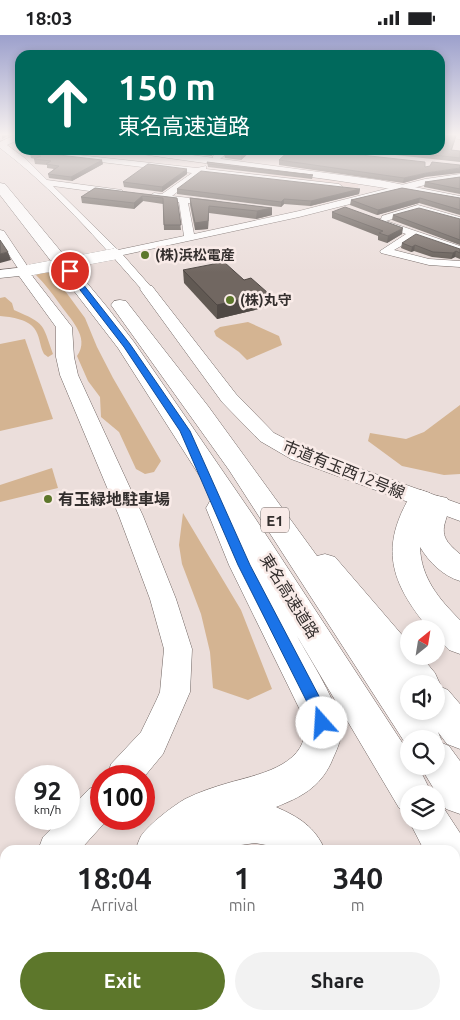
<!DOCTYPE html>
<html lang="en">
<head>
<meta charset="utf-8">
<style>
  body { margin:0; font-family:Ubuntu,"Noto Sans JP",sans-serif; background:#f2f2f2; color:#202124; height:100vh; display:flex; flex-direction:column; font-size:19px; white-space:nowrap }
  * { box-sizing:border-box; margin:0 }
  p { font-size:16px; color:#757577 }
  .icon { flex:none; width:28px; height:28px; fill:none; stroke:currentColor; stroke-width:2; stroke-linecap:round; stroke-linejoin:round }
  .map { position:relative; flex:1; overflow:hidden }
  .details { position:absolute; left:0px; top:810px; width:460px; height:175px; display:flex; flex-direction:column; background:#fff; border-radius:15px 15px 0 0; box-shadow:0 2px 8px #0003 }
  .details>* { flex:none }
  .guide { position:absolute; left:15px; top:15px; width:430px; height:105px; border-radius:15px; box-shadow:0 2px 8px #0003; background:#00695c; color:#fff; overflow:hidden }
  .needle { width:32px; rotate:30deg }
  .controls { position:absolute; left:400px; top:585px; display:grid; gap:10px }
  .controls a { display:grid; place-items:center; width:45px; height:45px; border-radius:50%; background:#fff; box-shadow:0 2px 8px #0003; font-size:25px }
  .speed { position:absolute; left:15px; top:730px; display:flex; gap:10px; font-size:25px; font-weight:700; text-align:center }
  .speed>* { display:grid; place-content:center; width:65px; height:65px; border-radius:50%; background:#fff; box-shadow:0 2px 8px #0003; line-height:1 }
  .speed small { font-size:12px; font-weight:400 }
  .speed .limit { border:8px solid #d22; background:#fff; color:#111 }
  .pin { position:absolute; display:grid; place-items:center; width:42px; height:42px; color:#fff; margin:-21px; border:2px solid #fff; border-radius:50%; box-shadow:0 1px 5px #0007 }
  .me { position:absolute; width:55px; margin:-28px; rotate:341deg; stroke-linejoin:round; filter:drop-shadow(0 0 4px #0008) }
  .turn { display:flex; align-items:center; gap:18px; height:105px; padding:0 20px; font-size:22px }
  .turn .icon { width:65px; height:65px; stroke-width:2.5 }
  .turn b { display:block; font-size:35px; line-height:42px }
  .eta { display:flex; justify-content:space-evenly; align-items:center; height:85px; text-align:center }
  .eta b { font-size:30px; font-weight:700; line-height:35px }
  .button { display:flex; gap:10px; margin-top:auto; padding:10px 20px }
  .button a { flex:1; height:58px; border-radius:30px; background:#5d772b; color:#fff; font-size:20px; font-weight:700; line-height:58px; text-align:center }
  .button a+a { background:#f2f2f2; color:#202124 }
  .status { display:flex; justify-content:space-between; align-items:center; height:35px; padding:0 25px; background:#fff; direction:ltr }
  .status svg { height:14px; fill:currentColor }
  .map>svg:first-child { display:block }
  .built { fill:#e7d1cc }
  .green { fill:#d4b492 }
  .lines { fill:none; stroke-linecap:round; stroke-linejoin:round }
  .service-casing { stroke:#706562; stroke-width:1 }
  .minor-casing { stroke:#706562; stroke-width:1 }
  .tertiary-casing { stroke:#706562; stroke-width:1 }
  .motorway-casing { stroke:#706562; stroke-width:1 }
  .service { fill:#fff; fill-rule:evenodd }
  .minor { fill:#fff; fill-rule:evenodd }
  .tertiary { fill:#fff; fill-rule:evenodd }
  .motorway { fill:#fff; fill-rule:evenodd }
  .minor-bridge-casing { stroke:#706562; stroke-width:11; stroke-linecap:butt }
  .minor-bridge { stroke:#fff; stroke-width:11 }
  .wall { fill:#615953 }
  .shaded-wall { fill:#4f4844 }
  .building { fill:#716761; stroke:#4f4844 }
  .route { fill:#1a73e8; stroke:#114b97 }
  .poi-dot { fill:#5d772b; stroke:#f9ebe8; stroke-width:2 }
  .labels { text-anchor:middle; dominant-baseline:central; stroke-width:5; stroke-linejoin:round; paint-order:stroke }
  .far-poi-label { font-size:14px; font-weight:bold; fill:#332e2d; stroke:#f9ebe8; text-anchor:start }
  .shield { fill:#f9ebe8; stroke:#6e6765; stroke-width:1 }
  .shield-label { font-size:15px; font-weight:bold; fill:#332e2d }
  .street-label { font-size:16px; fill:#332e2d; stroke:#f9ebe8 }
  .poi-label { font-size:16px; font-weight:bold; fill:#332e2d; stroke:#f9ebe8; text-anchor:start }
</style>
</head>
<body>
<div class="status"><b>18:03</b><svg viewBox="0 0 49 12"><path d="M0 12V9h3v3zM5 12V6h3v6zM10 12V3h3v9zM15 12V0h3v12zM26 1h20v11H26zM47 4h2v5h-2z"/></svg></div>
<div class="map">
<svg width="460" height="985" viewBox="0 0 460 985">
  <rect width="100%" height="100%" fill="#ebdedb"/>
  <!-- built -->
  <polygon class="built" points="272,136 359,148 358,153 266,142"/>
  <!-- green -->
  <g class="green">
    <path d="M42,237l10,1 33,45 12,29 16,31 48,83 -7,11 -9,2 -9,-5 -17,-37 -18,-15 -1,-20 -12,-16 -11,-25c14,-19 -8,-38 -18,-53 -7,-10 -14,-19 -23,-28z"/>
    <path d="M5,262l7,6 2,7c32,14 28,13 39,44l-5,3 -4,-3c-4,-7 -4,-16 -8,-23 -6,-12 -25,-14 -36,-15v-18z"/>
    <polygon points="248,287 279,301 282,310 247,325 239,317 216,301 214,296 220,292"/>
    <polygon points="25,304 53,384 0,396 0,309"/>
    <polygon points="460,370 460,439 444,440 402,431 368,406 370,398 406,404 424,397"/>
    <polygon points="52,433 58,453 0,467 0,450"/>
    <polygon points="183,478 241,575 272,654 248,665 213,653 210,617 201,579 182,529 179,510"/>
  </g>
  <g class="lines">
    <!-- service casing -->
    <g class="service-casing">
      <polygon id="service" points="44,980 60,980 61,985 45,985"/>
    </g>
    <!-- minor casing -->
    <g class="minor-casing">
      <g id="minor">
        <path d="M17,99h3v5l-13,6 19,14 21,21 75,10 1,2 -4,3 -66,-9 65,64 66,-14 -5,-34 -16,-1 -14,-5 5,-3 8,1 30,-21 -149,-18h-3v-4l12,-1 -1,2 146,16 9,-2v3l133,15 4,3 -4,3 -138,-16 -29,22 44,5 5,3 -5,3 -28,-4 6,31 105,-23 126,-32 35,-5v6l-35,5 -126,32 -176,38 30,34 -6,4 -4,-2c-42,-48 -92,-105 -143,-143v-6z"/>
        <polygon points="440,99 460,100 460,104 440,102"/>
        <polygon points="221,115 230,115 219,125 213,125 213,121"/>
        <polygon points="418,170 460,182 460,188 418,176 386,186 460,211 460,218 415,203 394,215 429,224 460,226 460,232 429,230 381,218 380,216 406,199 375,188 375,184 381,184 382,181"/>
        <polygon points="0,195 4,196 28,232 34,233 36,235 34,237 21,238 0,206"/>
      </g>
    </g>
    <!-- tertiary casing -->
    <g class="tertiary-casing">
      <g id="tertiary">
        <path d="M130,115h24l225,30 81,16v6c-107,-23 -217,-32 -325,-49z"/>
        <polygon points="25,232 30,233 33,242 72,292 74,322 78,340 143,481 176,564 192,614 190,657 163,719 144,742 107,741 111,729 141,697 156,666 160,657 164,614 150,564 119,481 60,340 56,322 56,292 19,241 0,243 0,235"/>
        <polygon points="147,250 152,251 236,359 274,398 305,414 460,469 460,486 291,424 260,406 222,367 142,257 140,254 142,251"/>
        <polygon points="101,749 101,784 108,784 80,815 38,815 43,802 61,784 69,784 69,775 89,754"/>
        <polygon points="5,852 5,893 0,895 0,854"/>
      </g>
    </g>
    <!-- motorway casing -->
    <g class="motorway-casing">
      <g id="motorway">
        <path d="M0,148l5,1 102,123 27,35 121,176 154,235v13h9l14,28h-23v18l-10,-4 -102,-172c12,22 43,69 44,94 1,11 -6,23 -10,33 -12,25 -30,34 -55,44 23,10 39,20 49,43h-52l-7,-5 -11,-2 -14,2 -6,5h-47l2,-5 -5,5h-50c2,-4 4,-10 6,-14 8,-12 32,-30 44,-37 14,-7 29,-12 43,-16 27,-8 76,-16 77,-53 0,-8 -3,-15 -6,-22l-70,-143 -23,-57 4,-7 5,-1 -97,-152 -118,-153z"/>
        <path d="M120,265l6,1 82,105 109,150 8,-2 10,3 74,86v13h12l14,17 5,11 -1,2 9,4 12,14v45l-13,-5 -9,-12 3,7 -1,3 9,4 11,15v53l-14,-5 -26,-43h16v-27h-27v10l-180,-279 -118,-165 3,-4zM409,649h27v27h-27z"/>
        <path d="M421,455l9,3 3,4 5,-1 9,2 4,7c-9,25 -13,31 9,49v27c-17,-5 -31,-19 -40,-34 1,31 19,52 40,73v34l-11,-4 -13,-13v-8h-7c-39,-47 -50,-82 -17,-136z"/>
        <polygon points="436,769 443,772 460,798 460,858 455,856 455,815 424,815 409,786 436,786"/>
        <polygon points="5,962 5,980 43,980 41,985 0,985 0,966"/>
        <polygon points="128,980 176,980 174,985 126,985"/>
      </g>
    </g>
    <!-- service -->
    <use href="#service" class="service"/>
    <!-- minor -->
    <use href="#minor" class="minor"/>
    <!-- tertiary -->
    <use href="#tertiary" class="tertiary"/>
    <!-- motorway -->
    <use href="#motorway" class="motorway"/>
    <!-- minor-bridge casing -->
    <g class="minor-bridge-casing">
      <polyline id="minor-bridge" points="30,235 115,219"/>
    </g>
    <!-- minor-bridge -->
    <use href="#minor-bridge" class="minor-bridge"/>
  </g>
  <!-- wall -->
  <g class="wall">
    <polygon points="455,105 452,115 460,116 460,127 349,115 440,115"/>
    <polygon points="53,115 101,115 92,120"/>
    <polygon points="180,115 218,115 211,121 180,117"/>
    <polygon points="252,115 241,125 225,123 224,119"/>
    <polygon points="42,118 103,129 72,146 49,143 48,139 54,134 47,133 47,130 35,129 34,124 35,124 31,123 30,119"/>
    <polygon points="279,125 425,142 403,148 279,130"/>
    <polygon points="207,127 313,140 312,144 208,132"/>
    <polygon points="187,139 162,157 124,152 123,147"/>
    <polygon points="460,142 460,159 424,152 425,147"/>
    <polygon points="95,153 177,163 181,195 164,195 163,169 143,166 134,174 82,168 81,162"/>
    <polygon points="402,153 460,163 460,180 419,168 377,180 350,170 351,165"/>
    <polygon points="177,154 360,154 359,159 310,171 284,169 281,172 177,159"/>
    <polygon points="190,163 272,173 272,180 256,184 209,178 208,194 195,195 190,170"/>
    <polygon points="332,177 402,199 387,208 378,205 378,201 332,183"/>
    <polygon points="393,180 460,184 460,210 392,185"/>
    <polygon points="402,208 460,214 460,224 455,222 451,224 432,222 414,216 411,217 401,213"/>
    <polygon points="183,235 267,272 217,284 184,248"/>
  </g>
  <!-- shaded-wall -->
  <g class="shaded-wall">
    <polygon points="3,99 12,99 2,104 2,100"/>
    <polygon points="93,115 101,115 92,120 92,116"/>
    <polygon points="214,115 218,115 211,121 211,117"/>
    <polygon points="248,115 252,115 241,125 241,121"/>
    <polygon points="102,125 103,129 72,146 71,142"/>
    <polygon points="460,133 460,138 425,142 403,148 404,143 426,138"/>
    <polygon points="187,134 187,139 162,157 162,152"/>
    <polygon points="360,154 359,159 310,171 311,166"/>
    <polygon points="142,161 143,166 134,174 134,168"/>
    <polygon points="420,163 419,168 377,180 378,175"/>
    <polygon points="284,164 284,169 281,172 281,167"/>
    <polygon points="209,171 208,194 195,195 195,188"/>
    <polygon points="272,173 272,180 256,184 257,176"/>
    <polygon points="403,193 402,199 387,208 388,201"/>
    <polygon points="415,210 414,216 411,217 412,212"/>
    <polygon points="456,216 455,222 451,224 453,218"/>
    <polygon points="8,217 11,225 0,228 0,219"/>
    <polygon points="268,258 267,272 217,284 217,270"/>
  </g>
  <!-- building -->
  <g class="building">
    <polygon points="440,99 447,99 456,101 451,115 460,116 460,123 390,115 440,115"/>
    <polygon points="37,115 42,118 102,125 71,142 48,139 59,131 46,129 51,126 34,124 41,121 30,119"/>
    <polygon points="195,115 214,115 211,117"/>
    <polygon points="229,115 248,115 241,121 224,119"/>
    <polygon points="290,115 315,115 425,127 425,132 430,131 432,127 460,130 460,133 426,138 404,143 279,125"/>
    <polygon points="207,127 313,140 208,129"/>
    <polygon points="148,129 187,134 162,152 123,147"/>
    <polygon points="201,136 360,154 311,166 284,164 281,167 177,154"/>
    <polygon points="460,142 460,154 425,147"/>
    <polygon points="95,153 177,163 181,190 164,190 163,163 142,161 134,168 81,162"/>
    <polygon points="402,153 460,163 460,175 420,163 378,175 351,165"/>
    <polygon points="190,163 272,173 257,176 209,171 208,186 195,188"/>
    <polygon points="345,172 403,193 388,201 379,198 383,196 332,177"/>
    <polygon points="419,173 460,184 460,205 393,180"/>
    <polygon points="416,199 460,214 460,218 456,216 453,218 433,217 415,210 412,212 402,208"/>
    <polygon points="0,205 8,217 0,219"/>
    <polygon points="224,227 244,245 251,243 268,258 217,270 183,235"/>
    <polygon points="311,980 320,980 322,985 306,985 305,983"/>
  </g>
  <!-- sky -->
  <linearGradient id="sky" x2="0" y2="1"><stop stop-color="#9ca0cc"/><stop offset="0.42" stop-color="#f6f0ef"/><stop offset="1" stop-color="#f6f0ef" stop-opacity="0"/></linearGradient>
  <rect width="460" height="237" fill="url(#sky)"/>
  <!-- route -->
  <polygon class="route" points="67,235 72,235 130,309 190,396 250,530 321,665 329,688 327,693 322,695 316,693 309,671 238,530 180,396 124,312 67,238"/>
  <!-- markers -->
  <g class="poi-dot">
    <circle cx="145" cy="220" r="5"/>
    <circle cx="230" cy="265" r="5"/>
    <circle cx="48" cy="464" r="5"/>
  </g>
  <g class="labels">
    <!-- far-poi labels -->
    <g class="far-poi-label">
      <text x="155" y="220">(株)浜松電産</text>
      <text x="240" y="265">(株)丸守</text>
    </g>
    <!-- shield labels -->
    <rect class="shield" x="261" y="472.5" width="28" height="25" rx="4"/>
    <g class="shield-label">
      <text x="275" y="485">E1</text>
    </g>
    <!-- street labels -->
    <g class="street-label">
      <text transform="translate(344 434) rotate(22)">市道有玉西12号線</text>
      <text transform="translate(290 561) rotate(58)">東名高速道路</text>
    </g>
    <!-- poi labels -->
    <g class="poi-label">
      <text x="58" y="464">有玉緑地駐車場</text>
    </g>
  </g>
</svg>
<div class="controls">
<a><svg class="needle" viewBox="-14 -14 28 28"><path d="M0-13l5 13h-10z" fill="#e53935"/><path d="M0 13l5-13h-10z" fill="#757577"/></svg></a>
<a><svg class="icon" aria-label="sound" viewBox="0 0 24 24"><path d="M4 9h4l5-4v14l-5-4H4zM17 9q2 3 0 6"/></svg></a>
<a><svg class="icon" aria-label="search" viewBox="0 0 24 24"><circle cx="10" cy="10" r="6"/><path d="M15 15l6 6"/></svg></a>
<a><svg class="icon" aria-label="layers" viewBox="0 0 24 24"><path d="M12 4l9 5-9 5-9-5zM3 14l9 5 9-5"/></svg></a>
</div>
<div class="speed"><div>92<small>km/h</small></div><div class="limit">100</div></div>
<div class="pin" style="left:70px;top:236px;background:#d93025"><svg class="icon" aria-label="arrive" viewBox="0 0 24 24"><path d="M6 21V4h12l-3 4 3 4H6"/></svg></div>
<svg class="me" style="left:322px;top:688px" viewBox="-20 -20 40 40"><circle r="19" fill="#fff"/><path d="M0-13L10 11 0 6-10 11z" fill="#1a73e8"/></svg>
<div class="guide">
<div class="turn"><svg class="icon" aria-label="ahead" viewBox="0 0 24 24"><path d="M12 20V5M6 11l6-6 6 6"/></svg><div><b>150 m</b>東名高速道路</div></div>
</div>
<section class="details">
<div class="eta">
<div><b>18:04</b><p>Arrival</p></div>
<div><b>1</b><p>min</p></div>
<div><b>340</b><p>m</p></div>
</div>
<div class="button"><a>Exit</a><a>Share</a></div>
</section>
</div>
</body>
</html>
